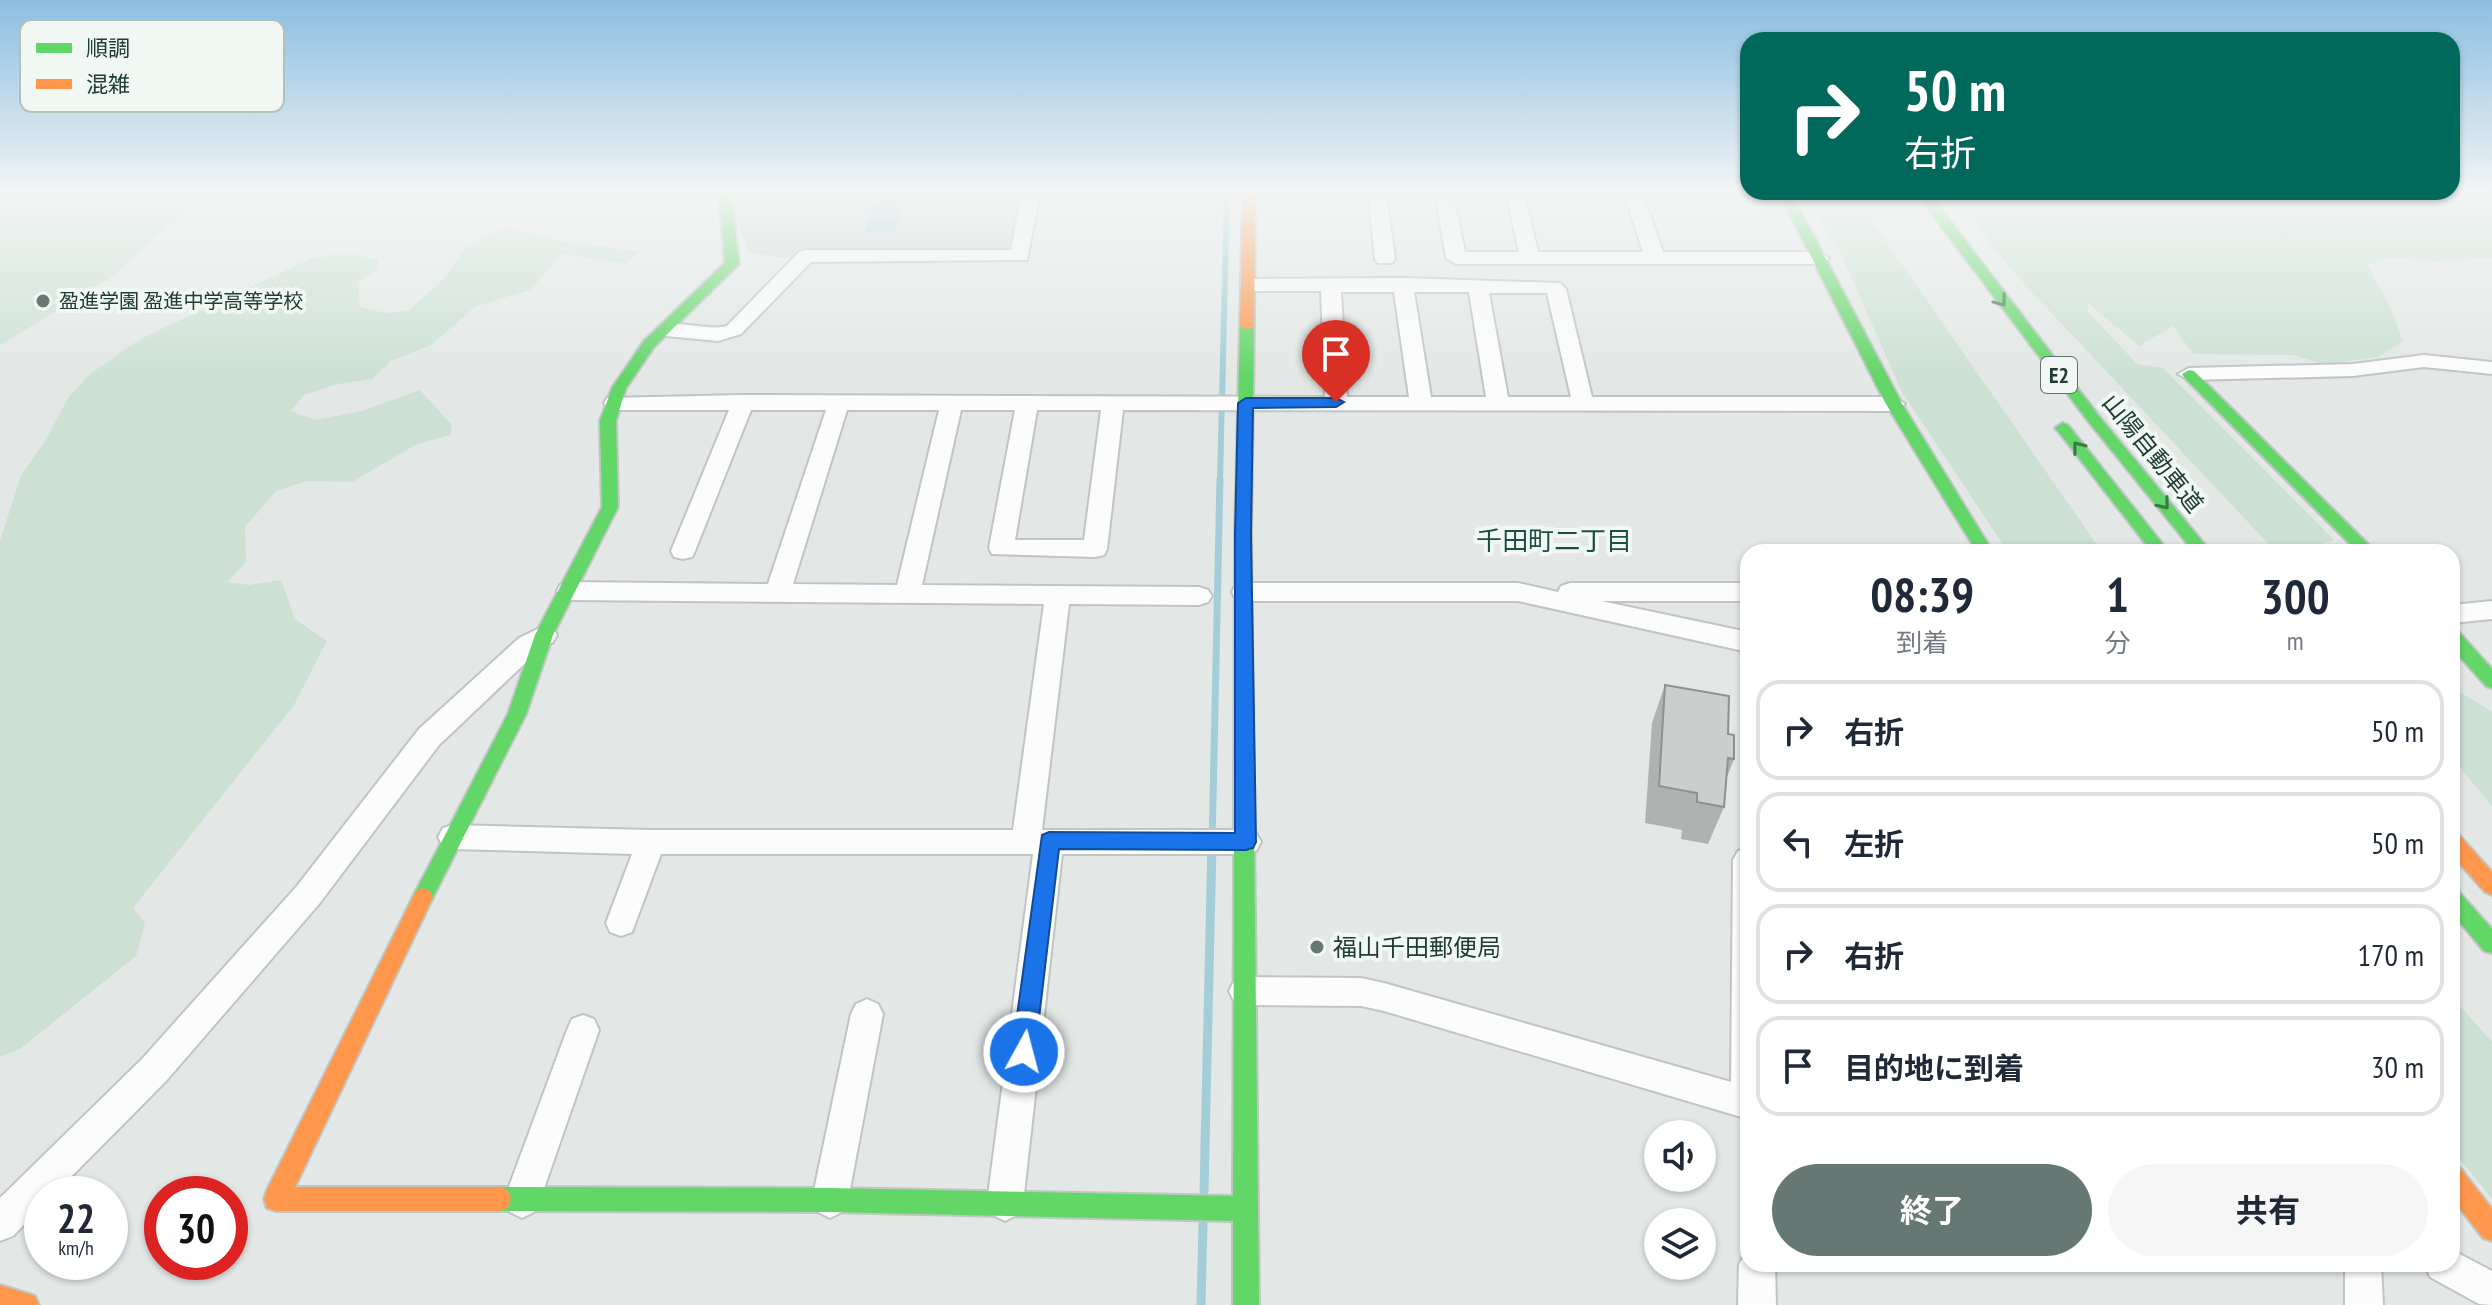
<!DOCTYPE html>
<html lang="ja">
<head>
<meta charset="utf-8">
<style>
  body { margin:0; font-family:"PT Sans Narrow","Noto Sans JP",sans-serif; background:#f6f6f7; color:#1f2937; height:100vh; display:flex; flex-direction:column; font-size:30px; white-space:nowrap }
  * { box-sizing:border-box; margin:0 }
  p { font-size:26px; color:#747a83 }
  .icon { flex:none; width:44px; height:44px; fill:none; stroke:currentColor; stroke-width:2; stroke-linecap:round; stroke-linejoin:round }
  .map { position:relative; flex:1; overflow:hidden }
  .side { position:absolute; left:1740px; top:544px; width:720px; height:728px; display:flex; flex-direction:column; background:#fff; border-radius:24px; box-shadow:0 2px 6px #0004 }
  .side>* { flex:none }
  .guide { position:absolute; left:1740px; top:32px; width:720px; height:168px; border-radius:24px; box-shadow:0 2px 6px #0004; background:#00695c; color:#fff; overflow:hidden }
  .controls { position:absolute; left:1644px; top:1120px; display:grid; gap:16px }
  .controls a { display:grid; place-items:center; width:72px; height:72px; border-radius:50%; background:#fff; box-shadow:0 2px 6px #0004; font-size:40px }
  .speed { position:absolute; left:24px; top:1176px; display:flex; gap:16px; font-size:40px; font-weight:700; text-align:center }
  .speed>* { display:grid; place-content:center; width:104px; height:104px; border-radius:50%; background:#fff; box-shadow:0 2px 6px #0004; line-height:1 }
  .speed small { font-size:20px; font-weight:400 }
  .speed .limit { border:12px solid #d22; background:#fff; color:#111 }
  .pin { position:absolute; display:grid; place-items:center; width:68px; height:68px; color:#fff; margin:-82px -34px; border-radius:50% 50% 50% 0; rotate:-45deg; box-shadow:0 0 8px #0007 }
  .pin .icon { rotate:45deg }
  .me { position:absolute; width:88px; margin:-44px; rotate:7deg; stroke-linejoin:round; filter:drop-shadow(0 0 6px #0008) }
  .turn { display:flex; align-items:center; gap:28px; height:168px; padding:0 32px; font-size:36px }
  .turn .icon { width:104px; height:104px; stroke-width:2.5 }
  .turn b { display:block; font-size:56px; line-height:68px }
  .eta { display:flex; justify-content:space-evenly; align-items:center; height:136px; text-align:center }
  .eta b { font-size:48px; font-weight:700; line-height:56px }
  .primary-button { display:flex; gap:16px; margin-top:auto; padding:16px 32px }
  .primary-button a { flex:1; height:92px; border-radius:48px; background:#657873; color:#fff; font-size:32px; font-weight:700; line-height:92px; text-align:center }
  .primary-button a+a { background:#f6f6f7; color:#1f2937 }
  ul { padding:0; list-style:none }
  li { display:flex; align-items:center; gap:24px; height:100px; margin:0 16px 12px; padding:0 16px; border:4px solid #e0e1e3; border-radius:24px }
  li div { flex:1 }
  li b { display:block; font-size:30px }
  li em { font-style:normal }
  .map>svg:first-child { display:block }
  .built { fill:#d0dad6 }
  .green { fill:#cce1d3 }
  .water { fill:#a3ced7 }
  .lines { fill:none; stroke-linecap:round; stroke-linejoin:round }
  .stream-far2 { stroke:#a3ced7; stroke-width:6 }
  .stream-far1 { stroke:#a3ced7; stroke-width:7 }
  .stream { stroke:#a3ced7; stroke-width:9 }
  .street-casing { stroke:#c0c5c3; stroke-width:4 }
  .fast-casing { stroke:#bfc6c3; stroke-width:4 }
  .slow-casing { stroke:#bfc6c3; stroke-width:4 }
  .street { fill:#fbfcfb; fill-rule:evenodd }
  .fast { fill:#63d668; fill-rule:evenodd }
  .slow { fill:#ff974d; fill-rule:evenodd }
  .wall { fill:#aeb2b0 }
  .building { fill:#cacfcd; stroke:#8d9190; stroke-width:2 }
  .oneway { stroke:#3b7949 }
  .route { fill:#1a73e8; stroke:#114b97; stroke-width:2 }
  .poi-dot { fill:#657873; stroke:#f1f8f4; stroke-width:3 }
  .labels { text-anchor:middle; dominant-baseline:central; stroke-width:8; stroke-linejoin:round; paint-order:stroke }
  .far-poi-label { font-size:20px; fill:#213b35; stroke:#f1f8f4; text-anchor:start }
  .shield { fill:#f1f8f4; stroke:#5f746e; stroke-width:2 }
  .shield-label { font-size:22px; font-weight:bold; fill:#213b35 }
  .street-label { font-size:24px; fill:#213b35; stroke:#f1f8f4 }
  .poi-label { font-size:24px; fill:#213b35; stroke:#f1f8f4; text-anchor:start }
  .neighbourhood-label { font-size:26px; fill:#1d4d43; stroke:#f1f8f4 }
  .key { fill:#f1f8f4; stroke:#b3bfbb; stroke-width:2 }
  .key-label { font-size:22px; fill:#213b35 }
</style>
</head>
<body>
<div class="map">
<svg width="2492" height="1305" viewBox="0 0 2492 1305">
  <rect width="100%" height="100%" fill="#e3e8e6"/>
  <!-- built -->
  <polygon class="built" points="739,193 1022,193 1011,251 795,259 748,253 734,212"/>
  <!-- green -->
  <g class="green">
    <polygon points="0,193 198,193 200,195 111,278 0,345"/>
    <polygon points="1803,193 1852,193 2102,552 2008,552 1902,392 1841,254"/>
    <polygon points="1962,193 2492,193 2492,258 2433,261 2391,257 2367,265 2389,304 2403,341 2378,357 2324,364 2293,355 2193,354 2173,326 2139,346 2088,303 2088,312 2137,364 2163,368 2334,540 2303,549 2305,552 2276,552 2027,287 1990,243"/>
    <polygon points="506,228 558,241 639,251 626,264 562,254 530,290 476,306 431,345 391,361 372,379 338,384 304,395 291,411 315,420 362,411 420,390 452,425 451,435 417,444 352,482 307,481 276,491 245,527 246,562 227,582 249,585 281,580 295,619 327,641 294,705 133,908 145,923 136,956 20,1049 0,1057 0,541 21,475 46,440 68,398 90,374 142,338 310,259 330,255 355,255 378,260 377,269 358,282 360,307 386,313 409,311 444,278 466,247"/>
    <polygon points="2452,687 2492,712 2492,806 2452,758"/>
    <polygon points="2452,997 2492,1042 2492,1199 2452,1149"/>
  </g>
  <!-- water -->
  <polygon class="water" points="876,197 906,197 895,232 864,232"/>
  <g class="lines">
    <!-- stream-far2 -->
    <polyline class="stream-far2" points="1220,481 1227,193"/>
    <!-- stream-far1 -->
    <polyline class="stream-far1" points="1212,845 1220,479"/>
    <!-- stream -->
    <g class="stream">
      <polyline points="1204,1191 1212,843"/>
      <polyline points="1201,1305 1203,1223"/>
    </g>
    <!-- street casing -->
    <g class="street-casing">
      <g id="street">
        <path d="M1022,193h18l-13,67 -216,2 -70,72 -23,7 -52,-5 -10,-6c12,-14 51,2 71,-4l72,-74 7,-2h205z"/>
        <polygon points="1368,193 1386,193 1395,259 1392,263 1378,263 1375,259"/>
        <polygon points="1435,193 1453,193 1465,252 1519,252 1506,193 1524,193 1538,252 1643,252 1624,193 1642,193 1663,252 1819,252 1829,258 1819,264 1456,264 1446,258"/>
        <path d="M1403,278l157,5 6,6 26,108h302l11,7 -11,7 -771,-1 -16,139 -3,6 -9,2 -103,-3 -3,-6 26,-138h-54l-39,175 277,2 9,3 4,6 -4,6 -9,3 -130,-1 -27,226h204l10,3 5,9 -5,9 -10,3h-184l-39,349 -6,12 -12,6 -12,-6 -6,-12 46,-349h-372l-29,78 -11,4 -11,-4 -4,-9 26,-69 -179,-5 -10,-3 -5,-9 5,-9 10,-3 198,5h362l31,-226 -475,-4 -9,-3 -3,-6 3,-6 9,-3 199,2 58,-174h-75l-56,141 -3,6 -9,2 -9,-2 -3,-6 58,-141h-114l-8,-2 -3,-5 3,-5 136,-3 582,2 -4,-106h-71l-10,-6 10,-6zM1341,292h53l15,105h-62zM1414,292h55l17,105h-55zM1489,293h58l24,104h-63zM847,410h92l-42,175 -104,-1zM1037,410h64l-17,130h-69z"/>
        <polygon points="2424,355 2492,362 2492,374 2424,367 2353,376 2189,380 2178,374 2189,368 2353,364"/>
        <polygon points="1244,583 1518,583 1558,592 1561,586 1570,583 1748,583 1748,601 1601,601 1748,632 1748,652 1518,601 1244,601 1235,598 1232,592 1235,586"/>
        <polygon points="2492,601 2492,619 2452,623 2452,605"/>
        <polygon points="544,626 553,628 557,635 553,642 537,652 439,745 319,904 166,1081 54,1194 42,1194 42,1206 13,1236 0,1241 0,1198 142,1059 297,886 419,729 519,638"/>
        <polygon points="1748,848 1748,1119 1384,1011 1361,1006 1245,1005 1234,1001 1229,991 1234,981 1245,977 1361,978 1384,983 1731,1082 1733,860 1738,851"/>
        <polygon points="867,999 878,1004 883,1014 848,1200 842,1212 830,1218 818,1212 812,1200 851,1014 856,1004"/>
        <polygon points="583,1015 594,1019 599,1030 540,1200 534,1212 522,1218 510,1212 504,1200 567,1030 572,1019"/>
        <polygon points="1748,1250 1748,1264 1775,1264 1776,1305 1738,1305 1739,1264"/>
        <polygon points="2452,1250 2492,1271 2492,1305 2479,1304 2430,1277 2425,1264 2452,1264"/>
        <polygon points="2345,1264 2381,1264 2383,1305 2345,1305"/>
      </g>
    </g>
    <!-- fast casing -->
    <g class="fast-casing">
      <g id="fast">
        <polygon points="719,193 731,193 739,264 654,347 626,388 616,421 618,507 553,635 526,714 430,903 423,906 416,903 413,897 416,891 508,714 535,635 602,507 600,421 612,388 644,341 725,263"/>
        <polygon points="1779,193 1791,193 1902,404 1993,552 1977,552 1886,404"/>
        <polygon points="1916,193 1929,193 2098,415 2211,552 2194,552 2088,421"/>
        <polygon points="1247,322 1254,326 1251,534 1259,1305 1233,1305 1233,1221 830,1212 499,1211 490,1208 487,1199 490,1190 499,1187 830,1188 1233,1196 1235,534 1240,326"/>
        <polygon points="2189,370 2194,371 2376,552 2358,552 2184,377 2182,374"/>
        <polygon points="2063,423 2068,425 2169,552 2152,552 2058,431 2055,428"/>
        <polygon points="2452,629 2458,631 2492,669 2492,688 2486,686 2452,648"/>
        <polygon points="2452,889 2459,892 2492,929 2492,953 2484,951 2452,913"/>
      </g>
    </g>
    <!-- slow casing -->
    <g class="slow-casing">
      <g id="slow">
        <polygon points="1243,193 1255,193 1254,326 1247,330 1240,326"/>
        <polygon points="2452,833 2459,835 2492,872 2492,895 2485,892 2452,855"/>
        <polygon points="423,888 430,891 433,897 295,1187 499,1187 508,1190 511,1199 508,1208 499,1211 276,1211 267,1208 264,1199 267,1190 416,891"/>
        <polygon points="2452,1166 2461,1169 2492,1209 2492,1241 2483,1238 2452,1198"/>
        <polygon points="0,1285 35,1296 39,1305 0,1305"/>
      </g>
    </g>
    <!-- street -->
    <use href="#street" class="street"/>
    <!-- fast -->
    <use href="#fast" class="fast"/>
    <!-- slow -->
    <use href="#slow" class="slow"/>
  </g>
  <!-- wall -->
  <polygon class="wall" points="1665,685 1728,734 1734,759 1727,777 1724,807 1708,844 1681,839 1682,830 1645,823 1652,723"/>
  <!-- building -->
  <polygon class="building" points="1665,685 1729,696 1728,734 1734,735 1734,759 1728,758 1724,807 1697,802 1697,793 1659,786"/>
  <!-- one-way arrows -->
  <defs><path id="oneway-chevron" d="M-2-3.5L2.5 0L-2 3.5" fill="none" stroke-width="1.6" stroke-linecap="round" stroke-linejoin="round" transform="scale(2)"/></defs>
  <g class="oneway">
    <use href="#oneway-chevron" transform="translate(2001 301) rotate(53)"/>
    <use href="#oneway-chevron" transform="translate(2078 447) rotate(-128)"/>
    <use href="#oneway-chevron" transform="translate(2164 504) rotate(51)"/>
  </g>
  <!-- sky -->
  <linearGradient id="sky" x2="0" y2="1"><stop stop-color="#8cbee1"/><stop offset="0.51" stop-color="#f2f5f4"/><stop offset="1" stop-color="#f2f5f4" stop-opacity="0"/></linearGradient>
  <rect width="2492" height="376" fill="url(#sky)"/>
  <!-- route -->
  <polygon class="route" points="1246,398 1336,398 1344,402 1336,407 1253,408 1251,534 1256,842 1253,848 1246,850 1059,849 1035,1052 1032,1059 1024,1063 1015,1059 1012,1052 1042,835 1049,832 1235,833 1235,534 1238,403"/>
  <!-- markers -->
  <g class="poi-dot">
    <circle cx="43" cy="301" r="8"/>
    <circle cx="1317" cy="947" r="8"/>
  </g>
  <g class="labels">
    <!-- far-poi labels -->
    <g class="far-poi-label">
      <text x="59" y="301">盈進学園 盈進中学高等学校</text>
    </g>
    <!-- shield labels -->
    <rect class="shield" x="2041" y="357" width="36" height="36" rx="6"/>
    <g class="shield-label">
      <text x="2059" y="375">E2</text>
    </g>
    <!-- street labels -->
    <g class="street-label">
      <text transform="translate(2153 453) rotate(51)">山陽自動車道</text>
    </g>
    <!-- poi labels -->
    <g class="poi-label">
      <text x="1333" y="947">福山千田郵便局</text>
    </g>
    <!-- neighbourhood labels -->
    <g class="neighbourhood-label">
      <text x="1554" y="540">千田町二丁目</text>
    </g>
  </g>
  <!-- legend -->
  <rect x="20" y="20" width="264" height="92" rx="12" class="key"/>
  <rect x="36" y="43" width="36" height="10" fill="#63d668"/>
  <rect x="36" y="79" width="36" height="10" fill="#ff974d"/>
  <g class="key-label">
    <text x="86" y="56">順調</text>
    <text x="86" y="92">混雑</text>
  </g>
</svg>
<div class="controls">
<a><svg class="icon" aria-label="sound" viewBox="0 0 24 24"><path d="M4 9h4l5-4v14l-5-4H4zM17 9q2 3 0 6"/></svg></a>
<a><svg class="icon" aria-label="layers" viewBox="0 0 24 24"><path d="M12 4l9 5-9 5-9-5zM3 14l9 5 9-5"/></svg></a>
</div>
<div class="speed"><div>22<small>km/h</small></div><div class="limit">30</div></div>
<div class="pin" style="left:1336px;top:402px;background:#d93025"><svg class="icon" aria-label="arrive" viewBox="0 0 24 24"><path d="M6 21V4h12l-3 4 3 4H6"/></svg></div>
<svg class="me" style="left:1024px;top:1052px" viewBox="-20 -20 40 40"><circle r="17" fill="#1a73e8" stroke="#fff" stroke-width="3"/><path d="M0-11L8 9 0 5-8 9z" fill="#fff"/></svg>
<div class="guide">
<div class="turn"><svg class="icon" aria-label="right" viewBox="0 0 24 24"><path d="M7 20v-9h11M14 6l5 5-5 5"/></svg><div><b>50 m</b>右折</div></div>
</div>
<section class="side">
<div class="eta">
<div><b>08:39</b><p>到着</p></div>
<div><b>1</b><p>分</p></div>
<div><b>300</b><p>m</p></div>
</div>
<ul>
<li><svg class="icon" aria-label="right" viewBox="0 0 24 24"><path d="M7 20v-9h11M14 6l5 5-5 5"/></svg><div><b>右折</b></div><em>50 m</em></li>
<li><svg class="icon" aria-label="left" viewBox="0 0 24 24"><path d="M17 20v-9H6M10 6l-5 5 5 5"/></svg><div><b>左折</b></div><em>50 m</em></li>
<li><svg class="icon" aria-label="right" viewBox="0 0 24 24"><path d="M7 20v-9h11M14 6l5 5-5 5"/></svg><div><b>右折</b></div><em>170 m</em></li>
<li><svg class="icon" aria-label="arrive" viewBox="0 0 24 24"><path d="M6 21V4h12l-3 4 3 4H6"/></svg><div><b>目的地に到着</b></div><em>30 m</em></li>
</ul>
<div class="primary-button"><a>終了</a><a>共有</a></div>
</section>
</div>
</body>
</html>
